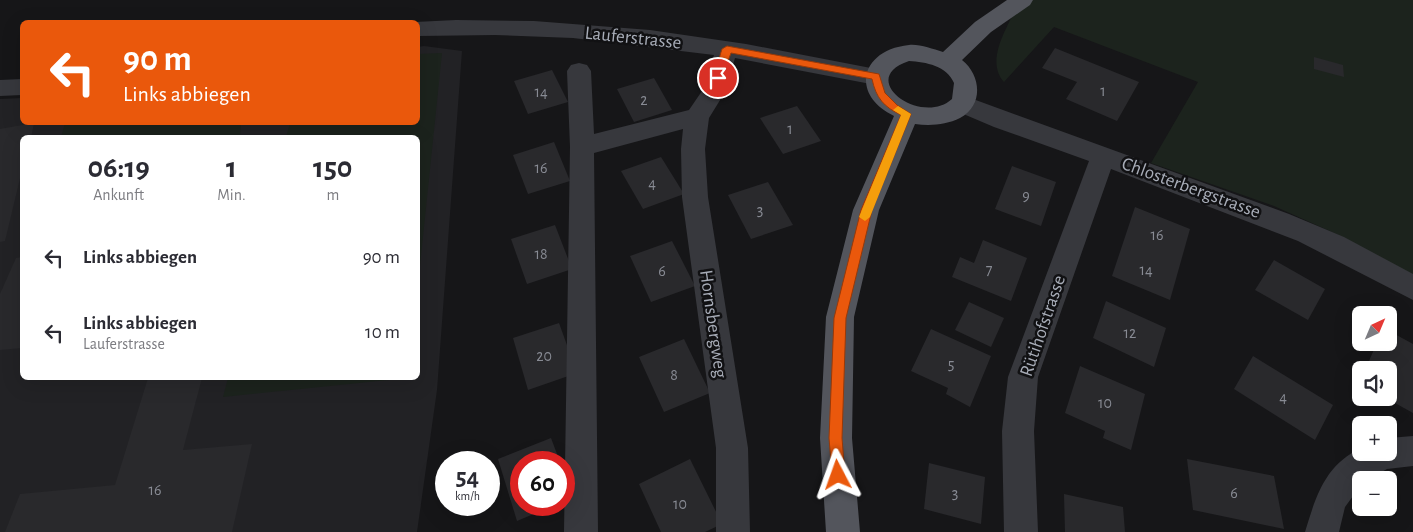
<!DOCTYPE html>
<html lang="de">
<head>
<meta charset="utf-8">
<style>
  body { margin:0; font-family:"Alegreya Sans",sans-serif; background:#f7f7f7; color:#2b2b33; height:100vh; display:flex; flex-direction:column; font-size:19px; white-space:nowrap }
  * { box-sizing:border-box; margin:0 }
  p { font-size:16px; color:#7c7c81 }
  .icon { flex:none; width:28px; height:28px; fill:none; stroke:currentColor; stroke-width:2; stroke-linecap:round; stroke-linejoin:round }
  .map { position:relative; flex:1; overflow:hidden }
  .drawer { position:absolute; left:20px; top:135px; width:400px; height:245px; display:flex; flex-direction:column; background:#fff; border-radius:8px; box-shadow:0 5px 20px #0002 }
  .drawer>* { flex:none }
  .hud { position:absolute; left:20px; top:20px; width:400px; height:105px; border-radius:8px; box-shadow:0 5px 20px #0002; background:#ea580c; color:#fff; overflow:hidden }
  .needle { width:32px; rotate:44deg }
  .tools { position:absolute; left:1352px; top:306px; display:grid; gap:10px }
  .tools a { display:grid; place-items:center; width:45px; height:45px; border-radius:8px; background:#fff; box-shadow:0 5px 20px #0002; font-size:25px }
  .speed { position:absolute; left:435px; top:451px; display:flex; gap:10px; font-size:25px; font-weight:700; text-align:center }
  .speed>* { display:grid; place-content:center; width:65px; height:65px; border-radius:50%; background:#fff; box-shadow:0 5px 20px #0002; line-height:1 }
  .speed small { font-size:12px; font-weight:400 }
  .speed .limit { border:8px solid #d22; background:#fff; color:#111 }
  .pin { position:absolute; display:grid; place-items:center; width:42px; height:42px; color:#fff; margin:-21px; border:2px solid #fff; border-radius:50%; box-shadow:0 1px 5px #0007 }
  .me { position:absolute; width:55px; margin:-28px; rotate:356deg; stroke-linejoin:round; filter:drop-shadow(0 0 4px #0008) }
  .turn { display:flex; align-items:center; gap:18px; height:105px; padding:0 20px; font-size:22px }
  .turn .icon { width:65px; height:65px; stroke-width:2.5 }
  .turn b { display:block; font-size:35px; line-height:42px }
  .eta { display:flex; justify-content:space-evenly; align-items:center; height:85px; text-align:center }
  .eta b { font-size:30px; font-weight:700; line-height:35px }
  ul { padding:0; list-style:none }
  li { display:flex; align-items:center; gap:15px; height:75px; padding:0 20px }
  li div { flex:1 }
  li b { display:block; font-size:19px }
  li em { font-style:normal }
  .map>svg:first-child { display:block }
  .built { fill:#222225; fill-rule:evenodd }
  .green { fill:#1c231d }
  .building { fill:#29292c }
  .lines { fill:none; stroke-linecap:round; stroke-linejoin:round }
  .minor { fill:#37383d; fill-rule:evenodd }
  .major { fill:#53555c; fill-rule:evenodd }
  .route { fill:#ea580c; stroke:#983908 }
  .slow { fill:#f59e0b }
  .labels { text-anchor:middle; dominant-baseline:central; stroke-width:5; stroke-linejoin:round; paint-order:stroke }
  .number-label { font-size:16px; fill:#888b94 }
  .street-label { font-size:19px; fill:#a8adb8; stroke:#111113 }
</style>
</head>
<body>
<div class="map">
<svg width="1413" height="532" viewBox="0 0 1413 532">
  <rect width="100%" height="100%" fill="#161618"/>
  <!-- built -->
  <path class="built" d="M424,46l38,5 -25,339 -20,142h-417v-433l22,-1v24h396v-75zM22,138h396v240h-396z"/>
  <!-- green -->
  <g class="green">
    <path d="M1018,0h395v275l-70,-38 -69,-31 -123,-43 47,-81 -144,-55 -50,55c-20,-22 5,-57 15,-80z"/>
    <polygon points="442,53 418,285 418,138 286,137 290,123 418,122 418,54"/>
    <polygon points="65,123 65,122 241,123 240,137 61,137"/>
    <polygon points="228,378 408,378 223,397"/>
  </g>
  <!-- building -->
  <g class="building">
    <polygon points="1055,48 1139,82 1117,121 1066,99 1077,82 1042,68"/>
    <polygon points="1314,57 1343,65 1344,77 1314,69"/>
    <polygon points="552,70 568,102 528,114 514,81"/>
    <polygon points="654,78 672,110 634,122 617,89"/>
    <polygon points="797,106 821,141 783,154 760,118"/>
    <polygon points="34,123 31,138 22,138 22,170 5,241 0,242 0,129"/>
    <polygon points="554,142 570,181 528,194 513,155"/>
    <polygon points="661,157 684,194 643,209 621,171"/>
    <polygon points="1012,166 1056,182 1041,226 995,209"/>
    <polygon points="768,182 793,225 751,239 728,195"/>
    <polygon points="1135,207 1190,229 1170,300 1112,276"/>
    <polygon points="555,225 572,269 527,284 511,239"/>
    <polygon points="983,240 1027,258 1011,301 952,277 960,257 974,263"/>
    <polygon points="672,241 695,286 651,302 630,256"/>
    <polygon points="22,257 22,348 0,350 0,294 16,258"/>
    <polygon points="1274,260 1325,289 1308,320 1255,290"/>
    <polygon points="1106,301 1166,328 1154,367 1093,338"/>
    <polygon points="969,302 1004,318 991,347 955,330"/>
    <polygon points="559,323 577,373 528,390 513,338"/>
    <polygon points="931,329 991,356 970,407 946,394 948,388 911,371"/>
    <polygon points="1391,332 1413,344 1413,413 1386,398 1389,398 1389,370 1365,370 1376,345 1384,349 1389,342"/>
    <polygon points="684,339 710,393 664,412 639,357"/>
    <polygon points="1253,356 1333,405 1315,440 1234,389"/>
    <polygon points="1080,366 1145,394 1131,450 1103,438 1105,431 1065,413"/>
    <polygon points="148,378 202,378 183,450 252,444 232,532 5,532 20,494 115,485"/>
    <polygon points="551,438 560,462 521,462 521,505 555,505 517,521 498,459"/>
    <polygon points="690,459 722,524 705,532 661,532 639,484"/>
    <polygon points="1187,459 1274,476 1284,529 1193,510"/>
    <polygon points="929,463 985,477 981,524 924,509"/>
    <polygon points="1064,494 1123,507 1125,532 1065,532"/>
  </g>
  <g class="lines">
    <!-- minor -->
    <g class="minor">
      <polygon points="456,20 534,21 650,30 746,44 876,69 884,71 888,77 884,83 876,85 735,58 725,92 709,118 705,149 708,197 748,448 750,532 716,532 716,448 682,197 681,149 683,129 594,153 598,532 564,532 570,147 567,71 571,65 579,63 587,65 591,71 594,134 689,110 702,91 714,55 573,38 495,35 418,36 418,22 415,22"/>
      <polygon points="22,79 22,95 0,96 0,80"/>
      <polygon points="962,95 1289,214 1344,237 1413,274 1413,300 1298,241 1111,169 1038,377 1034,431 1038,532 1004,532 1002,431 1008,377 1089,161 994,127 954,110 950,104 954,98"/>
      <path d="M1413,436v30l-26,3 -20,11h-6v5l-16,22 -6,25h-34c11,-36 20,-67 56,-84v4h28v-14z"/>
    </g>
    <!-- major -->
    <path class="major" d="M1007,0h26l-3,5 -39,27 -29,28c19,15 22,45 -2,58 -14,7 -30,8 -45,6l-36,86 -25,107 -2,121 8,94h-34l-6,-94 6,-121 27,-107 41,-94c-44,-21 -34,-66 15,-71 11,-1 23,4 34,7l32,-30zM909,61c17,1 38,5 45,22l-2,16c-31,28 -97,-20 -43,-38z"/>
  </g>
  <!-- route -->
  <path class="route" d="M727,46l152,28 6,19 12,12 14,9 -39,96 -26,108 -4,120 3,37 -2,5 -5,2 -4,-2 -2,-5 -3,-37 5,-120 27,-108 40,-95c-17,-8 -25,-17 -29,-36l-141,-26 -10,27h-7l-1,-2 9,-29z"/>
  <!-- slow -->
  <polygon class="slow" points="898,106 911,114 870,217 865,221 859,217 901,115 893,110"/>
  <g class="labels">
    <!-- number labels -->
    <g class="number-label">
      <text x="1103" y="91">1</text>
      <text x="541" y="92">14</text>
      <text x="644" y="100">2</text>
      <text x="790" y="129">1</text>
      <text x="541" y="168">16</text>
      <text x="652" y="183">4</text>
      <text x="1026" y="196">9</text>
      <text x="760" y="210">3</text>
      <text x="1157" y="235">16</text>
      <text x="541" y="254">18</text>
      <text x="989" y="270">7</text>
      <text x="1146" y="270">14</text>
      <text x="662" y="271">6</text>
      <text x="1130" y="333">12</text>
      <text x="544" y="356">20</text>
      <text x="951" y="364">5</text>
      <text x="674" y="375">8</text>
      <text x="1283" y="397">4</text>
      <text x="1105" y="403">10</text>
      <text x="155" y="490">16</text>
      <text x="955" y="493">3</text>
      <text x="1234" y="493">6</text>
      <text x="680" y="504">10</text>
    </g>
    <!-- street labels -->
    <g class="street-label">
      <text transform="translate(633 38) rotate(6)">Lauferstrasse</text>
      <text transform="translate(1191 188) rotate(20)">Chlosterbergstrasse</text>
      <text transform="translate(713 324) rotate(82)">Hornsbergweg</text>
      <text transform="translate(1043 326) rotate(-71)">Rütihofstrasse</text>
    </g>
  </g>
</svg>
<div class="tools">
<a><svg class="needle" viewBox="-14 -14 28 28"><path d="M0-13l5 13h-10z" fill="#e53935"/><path d="M0 13l5-13h-10z" fill="#7c7c81"/></svg></a>
<a><svg class="icon" aria-label="sound" viewBox="0 0 24 24"><path d="M4 9h4l5-4v14l-5-4H4zM17 9q2 3 0 6"/></svg></a>
<a>+</a>
<a>−</a>
</div>
<div class="speed"><div>54<small>km/h</small></div><div class="limit">60</div></div>
<div class="pin" style="left:718px;top:78px;background:#d93025"><svg class="icon" aria-label="arrive" viewBox="0 0 24 24"><path d="M6 21V4h12l-3 4 3 4H6"/></svg></div>
<svg class="me" style="left:838px;top:475px" viewBox="-20 -20 40 40"><path d="M0-17L14 15 0 8-14 15z" fill="#ea580c" stroke="#fff" stroke-width="4"/></svg>
<div class="hud">
<div class="turn"><svg class="icon" aria-label="left" viewBox="0 0 24 24"><path d="M17 20v-9H6M10 6l-5 5 5 5"/></svg><div><b>90 m</b>Links abbiegen</div></div>
</div>
<section class="drawer">
<div class="eta">
<div><b>06:19</b><p>Ankunft</p></div>
<div><b>1</b><p>Min.</p></div>
<div><b>150</b><p>m</p></div>
</div>
<ul>
<li><svg class="icon" aria-label="left" viewBox="0 0 24 24"><path d="M17 20v-9H6M10 6l-5 5 5 5"/></svg><div><b>Links abbiegen</b></div><em>90 m</em></li>
<li><svg class="icon" aria-label="left" viewBox="0 0 24 24"><path d="M17 20v-9H6M10 6l-5 5 5 5"/></svg><div><b>Links abbiegen</b><p>Lauferstrasse</p></div><em>10 m</em></li>
</ul>
</section>
</div>
</body>
</html>
